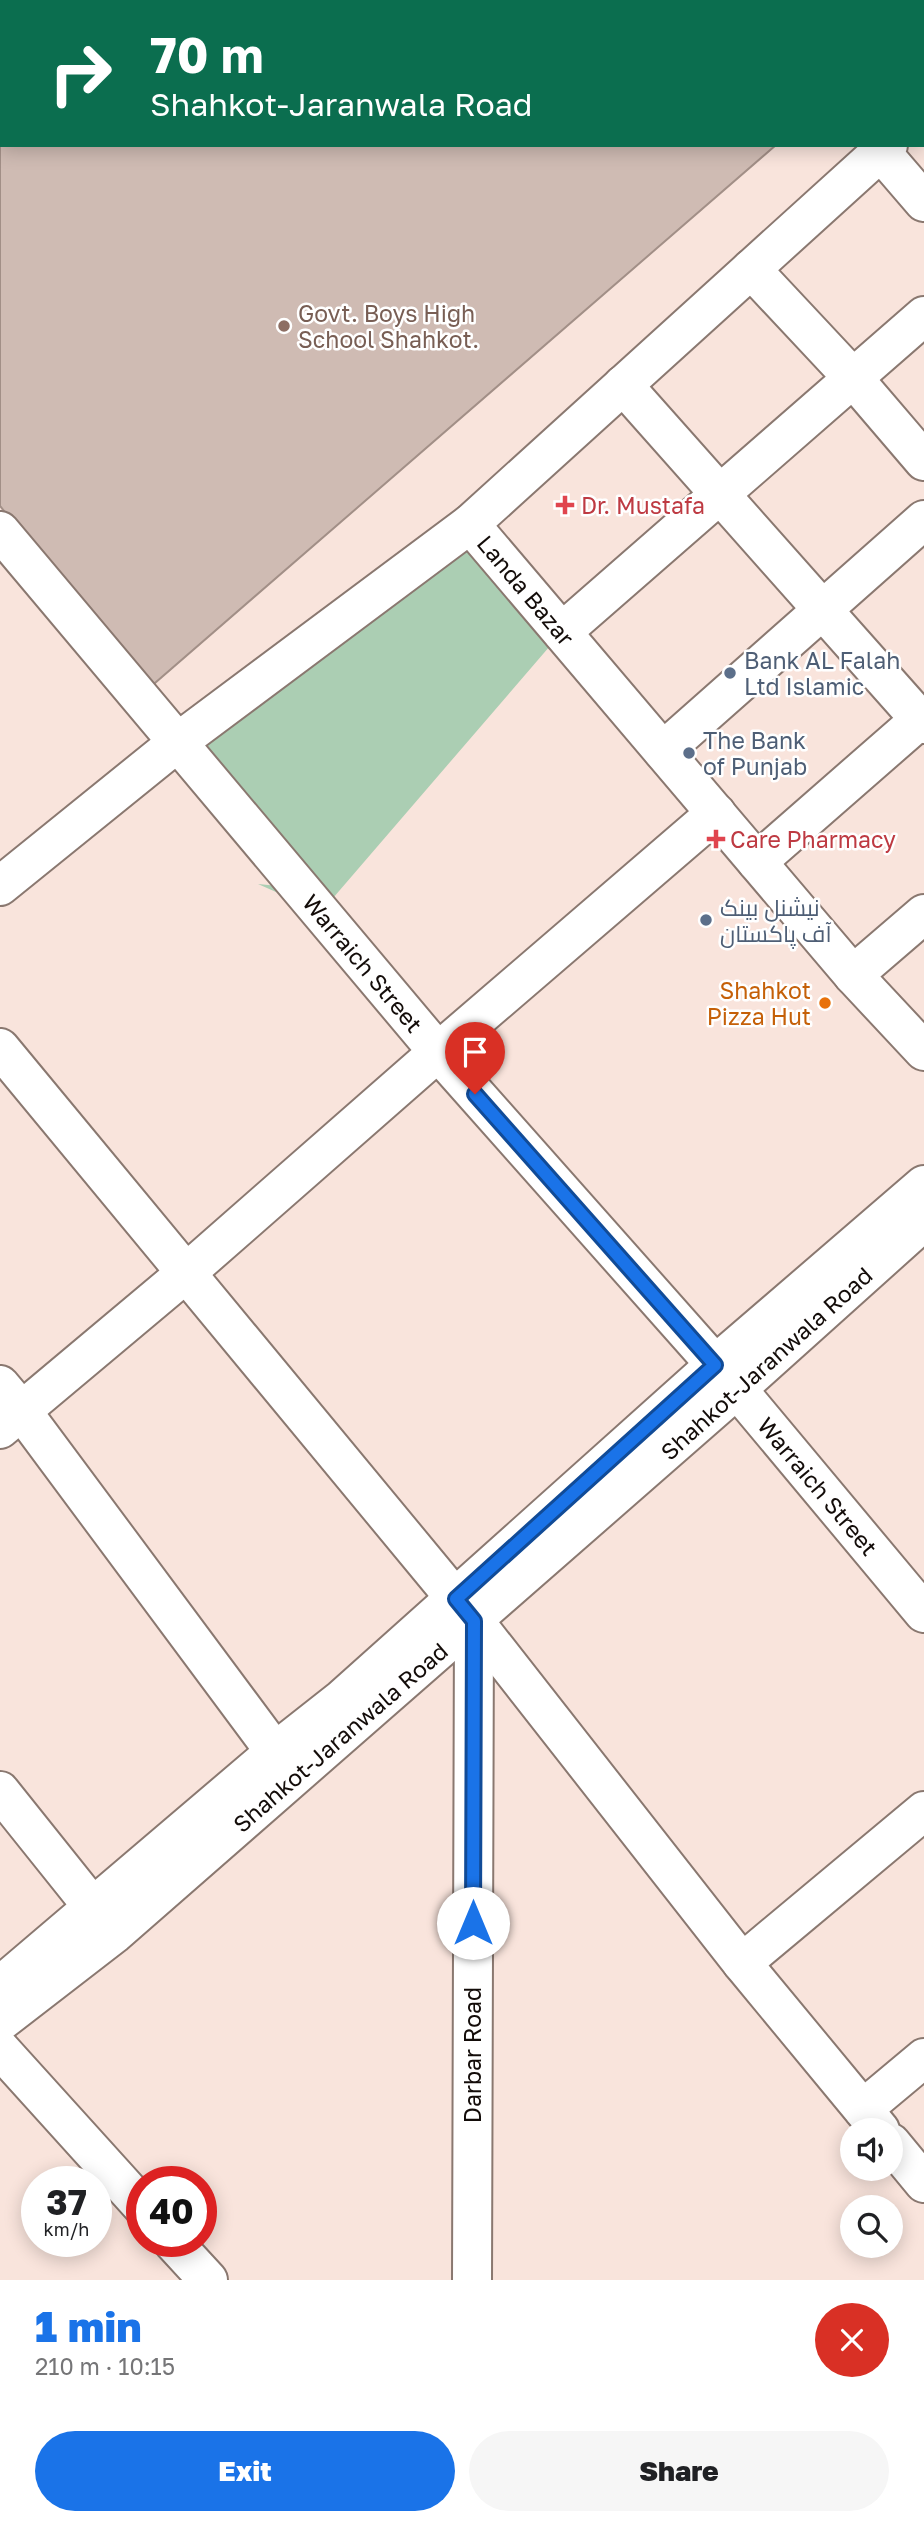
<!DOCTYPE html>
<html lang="en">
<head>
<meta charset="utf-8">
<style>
  body { margin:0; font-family:"Golos Text",Cairo,sans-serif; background:#f6f6f6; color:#202124; height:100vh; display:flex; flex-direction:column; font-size:26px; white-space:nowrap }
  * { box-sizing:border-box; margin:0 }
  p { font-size:23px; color:#757577 }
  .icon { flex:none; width:38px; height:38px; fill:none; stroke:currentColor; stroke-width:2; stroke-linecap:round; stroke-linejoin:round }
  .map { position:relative; height:2280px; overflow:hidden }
  .side { display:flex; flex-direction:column; background:#fff; flex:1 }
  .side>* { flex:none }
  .top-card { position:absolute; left:0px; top:0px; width:924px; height:147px; box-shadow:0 4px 18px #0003; background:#0b6e4f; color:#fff; overflow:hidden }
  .controls { position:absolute; left:840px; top:2118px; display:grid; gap:14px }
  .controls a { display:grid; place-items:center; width:63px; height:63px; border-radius:50%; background:#fff; box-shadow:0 4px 18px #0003; font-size:35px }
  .speed { position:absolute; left:21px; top:2166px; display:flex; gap:14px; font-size:35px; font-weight:700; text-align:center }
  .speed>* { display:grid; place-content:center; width:91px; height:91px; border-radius:50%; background:#fff; box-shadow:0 4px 18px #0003; line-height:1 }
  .speed small { font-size:18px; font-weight:400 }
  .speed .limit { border:10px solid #d22; background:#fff; color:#111 }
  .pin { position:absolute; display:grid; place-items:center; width:60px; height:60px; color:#fff; margin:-72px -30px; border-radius:50% 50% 50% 0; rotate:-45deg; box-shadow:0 0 7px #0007 }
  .pin .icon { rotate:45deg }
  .me { position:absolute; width:77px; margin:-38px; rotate:0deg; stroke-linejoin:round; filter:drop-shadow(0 0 5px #0008) }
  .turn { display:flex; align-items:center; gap:24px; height:147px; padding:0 35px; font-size:32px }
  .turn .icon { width:91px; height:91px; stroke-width:2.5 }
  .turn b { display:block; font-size:49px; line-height:60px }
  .round { display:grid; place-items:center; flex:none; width:74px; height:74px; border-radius:37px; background:#f6f6f6 }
  .headline { display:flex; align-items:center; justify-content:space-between; height:119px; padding:0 35px }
  h1 { font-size:42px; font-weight:800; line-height:52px; color:#1a73e8 }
  .primary-button { display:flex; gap:14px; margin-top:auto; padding:14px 35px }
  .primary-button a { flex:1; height:80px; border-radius:42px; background:#1a73e8; color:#fff; font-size:28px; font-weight:800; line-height:80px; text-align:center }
  .primary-button a+a { background:#f6f6f6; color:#202124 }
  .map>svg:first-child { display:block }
  .green { fill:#abceb3 }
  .building { fill:#cfbbb3; stroke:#a28f87; stroke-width:2 }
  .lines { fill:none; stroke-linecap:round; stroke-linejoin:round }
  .minor-casing { stroke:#8a7870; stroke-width:42 }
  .minor { stroke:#fff; stroke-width:38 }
  .route-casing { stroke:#114b97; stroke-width:18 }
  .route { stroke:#1a73e8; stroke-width:12 }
  .education-dot { fill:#8d6e63; stroke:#fff; stroke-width:2.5 }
  .health-dot { fill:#e0444e; stroke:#fff; stroke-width:2.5 }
  .service-dot { fill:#5c6f8a; stroke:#fff; stroke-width:2.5 }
  .food-dot { fill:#e8710a; stroke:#fff; stroke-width:2.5 }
  .labels { text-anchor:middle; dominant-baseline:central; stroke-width:5; stroke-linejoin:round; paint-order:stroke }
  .education-label { font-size:23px; fill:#785e54; stroke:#fff; text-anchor:start }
  .health-label { font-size:23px; fill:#be3a42; stroke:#fff; text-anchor:start }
  .street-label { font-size:23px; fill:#130c09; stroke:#fff }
  .service-label { font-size:23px; fill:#4e5e75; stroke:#fff; text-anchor:start }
  .food-label { font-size:23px; fill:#c56008; stroke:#fff; text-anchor:end }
</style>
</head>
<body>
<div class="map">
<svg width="924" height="2280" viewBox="0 0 924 2280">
  <rect width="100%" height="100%" fill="#f9e4dc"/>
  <!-- green -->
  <polygon class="green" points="470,524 562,632 321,912 258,884 299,888 178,742"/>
  <!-- building -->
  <polygon class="building" points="0,0 689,2 2,2 2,145 776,145 148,689 0,506"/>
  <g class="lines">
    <!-- minor casing -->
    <g class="minor-casing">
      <g id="minor">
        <polyline points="922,115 924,113"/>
        <polyline points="888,145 470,524 853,975 924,1051"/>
        <polyline points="881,152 924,202"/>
        <polyline points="751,269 853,378 924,461"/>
        <polyline points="623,385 924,724"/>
        <polyline points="0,531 438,1052 737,1389 924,1613"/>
        <polyline points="562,632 924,316"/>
        <polyline points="663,751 924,520"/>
        <polyline points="757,862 924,716"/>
        <polyline points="0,886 178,742 470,524"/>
        <polyline points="853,975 924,914"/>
        <polyline points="0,1048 474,1621 742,1963 880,2130"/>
        <polyline points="0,1385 21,1410 290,1772"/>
        <polyline points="0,1429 186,1273 438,1052 716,813"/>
        <polyline points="0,1791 108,1926"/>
        <polyline points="742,1963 924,1811"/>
        <polyline points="0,1986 276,1751 342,1699 715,1365 924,1185"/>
        <polyline points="0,2022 114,1934 737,1389 924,1221"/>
        <polyline points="0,2049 142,2206"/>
        <polyline points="863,2109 924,2058"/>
        <polyline points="891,2143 924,2183"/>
        <polyline points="173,2242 208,2280"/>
        <polyline points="472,2280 474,1621"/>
      </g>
    </g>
    <!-- minor -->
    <use href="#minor" class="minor"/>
  </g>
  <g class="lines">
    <!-- route casing -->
    <g class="route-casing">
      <polyline id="route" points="473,1923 474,1621 456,1599 715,1365 475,1094"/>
    </g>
    <!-- route -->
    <use href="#route" class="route"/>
  </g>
  <!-- markers -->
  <circle class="education-dot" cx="284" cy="326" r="7"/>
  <g class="health-dot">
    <path d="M561.5 494.5h7v7h7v7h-7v7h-7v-7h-7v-7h7z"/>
    <path d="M712.5 828.5h7v7h7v7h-7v7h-7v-7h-7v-7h7z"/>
  </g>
  <g class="service-dot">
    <circle cx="730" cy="673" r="7"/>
    <circle cx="689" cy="753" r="7"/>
    <circle cx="706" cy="920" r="7"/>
  </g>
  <circle class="food-dot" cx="825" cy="1003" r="7"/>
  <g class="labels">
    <!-- education labels -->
    <g class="education-label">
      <text x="298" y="313">Govt. Boys High<tspan x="298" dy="26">School Shahkot.</tspan></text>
    </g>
    <!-- health labels -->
    <g class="health-label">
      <text x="581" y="505">Dr. Mustafa</text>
      <text x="730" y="839">Care Pharmacy</text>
    </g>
    <!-- street labels -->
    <g class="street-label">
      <text transform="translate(526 590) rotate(50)">Landa Bazar</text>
      <text transform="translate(363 963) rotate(50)">Warraich Street</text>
      <text transform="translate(766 1363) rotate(-42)">Shahkot-Jaranwala Road</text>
      <text transform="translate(818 1486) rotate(50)">Warraich Street</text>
      <text transform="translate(340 1737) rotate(-41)">Shahkot-Jaranwala Road</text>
      <text transform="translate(472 2055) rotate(-90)">Darbar Road</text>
    </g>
    <!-- service labels -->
    <g class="service-label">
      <text x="744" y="660">Bank AL Falah<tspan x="744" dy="26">Ltd Islamic</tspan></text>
      <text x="703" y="740">The Bank<tspan x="703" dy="26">of Punjab</tspan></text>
      <text x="720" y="907">نیشنل بینک<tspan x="720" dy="26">آف پاکستان</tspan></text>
    </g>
    <!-- food labels -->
    <g class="food-label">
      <text x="811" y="990">Shahkot<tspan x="811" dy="26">Pizza Hut</tspan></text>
    </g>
  </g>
</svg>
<div class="controls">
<a><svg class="icon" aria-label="sound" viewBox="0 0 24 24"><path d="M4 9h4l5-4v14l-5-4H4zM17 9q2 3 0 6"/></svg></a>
<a><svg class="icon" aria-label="search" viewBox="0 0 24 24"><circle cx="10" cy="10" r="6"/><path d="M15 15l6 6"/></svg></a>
</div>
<div class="speed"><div>37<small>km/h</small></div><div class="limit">40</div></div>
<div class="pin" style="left:475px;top:1094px;background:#d93025"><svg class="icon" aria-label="arrive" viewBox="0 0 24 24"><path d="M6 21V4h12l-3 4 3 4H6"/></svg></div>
<svg class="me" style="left:473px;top:1923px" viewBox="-20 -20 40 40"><circle r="19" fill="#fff"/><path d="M0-13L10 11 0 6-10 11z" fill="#1a73e8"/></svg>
<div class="top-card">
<div class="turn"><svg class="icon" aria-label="right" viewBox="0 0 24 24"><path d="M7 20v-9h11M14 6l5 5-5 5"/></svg><div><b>70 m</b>Shahkot-Jaranwala Road</div></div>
</div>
</div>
<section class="side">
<div class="headline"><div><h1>1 min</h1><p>210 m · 10:15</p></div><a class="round" style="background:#d93025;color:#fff"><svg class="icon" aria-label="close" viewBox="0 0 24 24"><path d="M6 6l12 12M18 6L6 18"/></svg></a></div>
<div class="primary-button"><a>Exit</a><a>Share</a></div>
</section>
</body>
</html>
